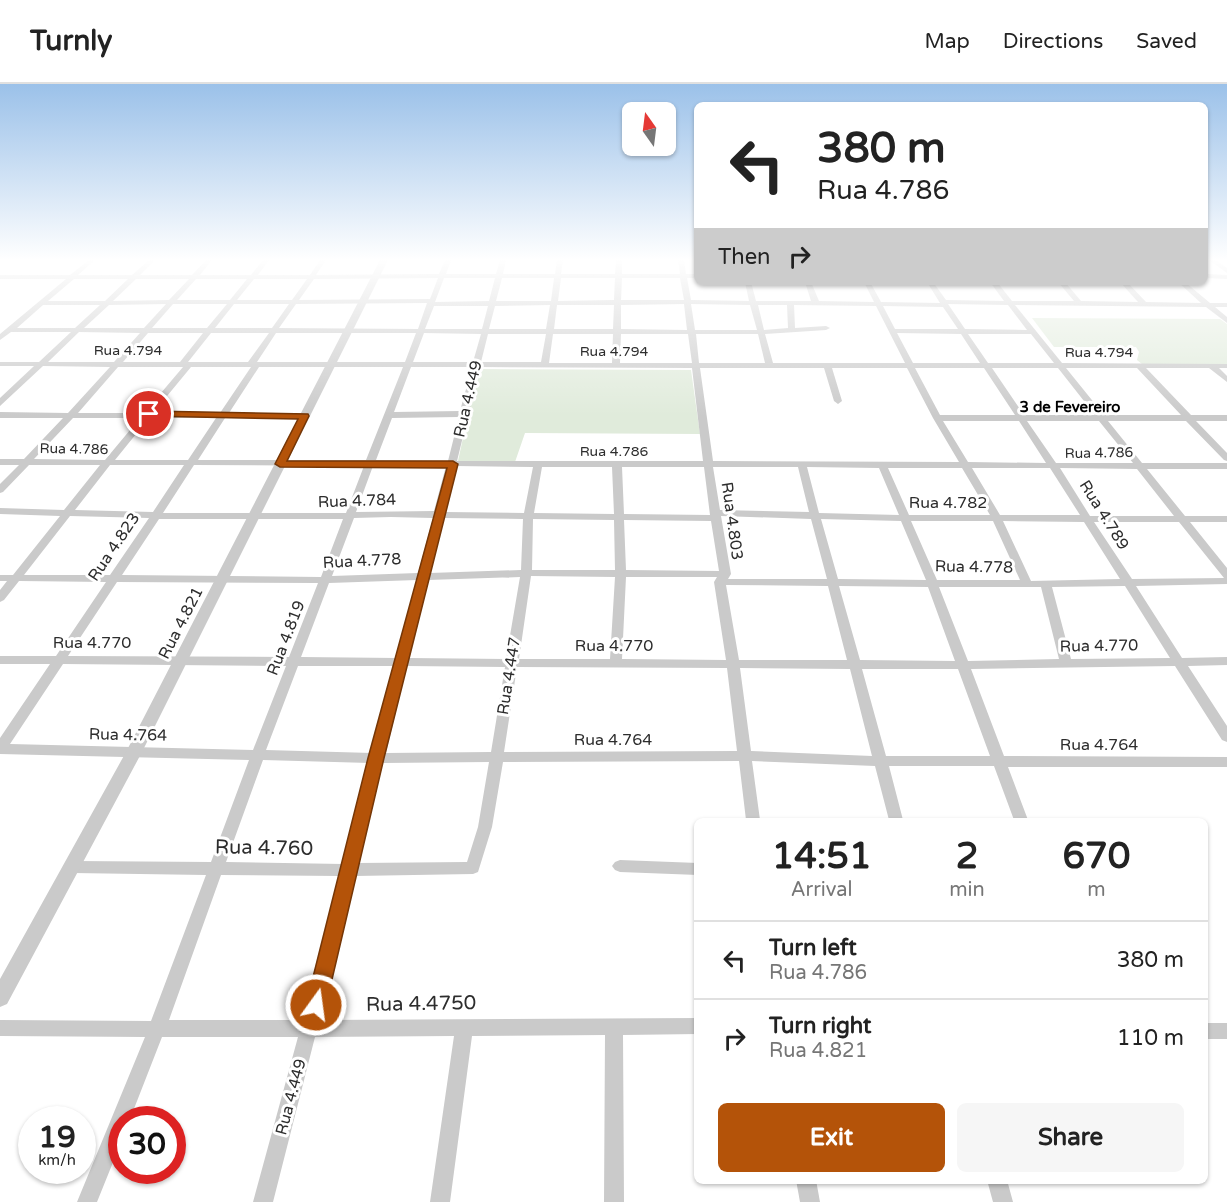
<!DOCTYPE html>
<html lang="en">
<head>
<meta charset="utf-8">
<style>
  body { margin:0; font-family:"Varela Round",sans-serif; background:#f6f6f6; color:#222; height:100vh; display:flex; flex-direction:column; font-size:22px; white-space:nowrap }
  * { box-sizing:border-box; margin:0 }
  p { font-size:20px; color:#767676 }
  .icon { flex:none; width:33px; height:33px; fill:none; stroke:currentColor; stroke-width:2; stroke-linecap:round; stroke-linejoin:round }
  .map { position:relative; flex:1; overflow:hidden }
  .side { position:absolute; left:694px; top:734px; width:514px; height:366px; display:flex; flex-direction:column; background:#fff; border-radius:9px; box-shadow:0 2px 4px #0004 }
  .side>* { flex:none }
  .top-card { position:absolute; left:694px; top:18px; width:514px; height:183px; border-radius:9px; box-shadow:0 2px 4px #0004; background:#fff; color:#222; overflow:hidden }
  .needle { width:39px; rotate:346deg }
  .fabs { position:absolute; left:622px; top:18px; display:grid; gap:12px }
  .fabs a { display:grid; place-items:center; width:54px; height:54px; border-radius:9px; background:#fff; box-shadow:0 2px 4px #0004; font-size:30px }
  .speed { position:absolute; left:18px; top:1022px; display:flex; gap:12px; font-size:30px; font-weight:700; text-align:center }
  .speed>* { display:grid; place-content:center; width:78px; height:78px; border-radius:50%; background:#fff; box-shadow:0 2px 4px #0004; line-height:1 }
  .speed small { font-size:15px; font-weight:400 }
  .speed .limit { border:9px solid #d22; background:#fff; color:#111 }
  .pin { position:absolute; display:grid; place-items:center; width:51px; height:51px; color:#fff; margin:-26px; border:3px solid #fff; border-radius:50%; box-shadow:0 2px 6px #0007 }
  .me { position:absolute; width:66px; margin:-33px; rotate:14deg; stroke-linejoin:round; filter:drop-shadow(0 0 4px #0008) }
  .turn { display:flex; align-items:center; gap:21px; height:126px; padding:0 24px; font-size:27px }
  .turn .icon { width:78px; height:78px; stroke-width:2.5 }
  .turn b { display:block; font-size:42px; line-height:51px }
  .then { display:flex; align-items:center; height:57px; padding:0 24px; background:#0003; gap:12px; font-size:22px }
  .eta { display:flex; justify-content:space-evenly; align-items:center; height:102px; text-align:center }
  .eta b { font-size:36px; font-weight:700; line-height:42px }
  .action { display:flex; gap:12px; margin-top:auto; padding:12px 24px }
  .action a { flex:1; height:69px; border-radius:9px; background:#b45309; color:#fff; font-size:24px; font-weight:700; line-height:69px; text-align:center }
  .action a+a { background:#f6f6f6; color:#222 }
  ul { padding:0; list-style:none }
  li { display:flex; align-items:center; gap:18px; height:78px; padding:0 24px; border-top:2px solid #e0e0e0 }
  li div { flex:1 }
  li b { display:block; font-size:22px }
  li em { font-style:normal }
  header { display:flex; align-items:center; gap:36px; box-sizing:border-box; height:84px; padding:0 30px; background:#fff; border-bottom:2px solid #e0e0e0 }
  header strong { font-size:28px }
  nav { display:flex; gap:33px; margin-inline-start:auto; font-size:21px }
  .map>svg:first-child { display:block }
  .green { fill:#e0ebdb }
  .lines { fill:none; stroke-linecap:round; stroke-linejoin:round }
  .minor { fill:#cacaca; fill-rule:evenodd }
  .tertiary { fill:#cacaca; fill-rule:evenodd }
  .route { fill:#b45309; stroke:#753606; stroke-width:1.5 }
  .labels { text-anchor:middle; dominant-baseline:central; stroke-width:6; stroke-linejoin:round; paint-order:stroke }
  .far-street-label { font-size:14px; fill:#2d2d2d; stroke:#fff }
  .far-neighbourhood-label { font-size:15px; font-weight:bold; fill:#000; stroke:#fff }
  .street-label { font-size:16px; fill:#2d2d2d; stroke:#fff }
  .near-street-label { font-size:20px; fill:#2d2d2d; stroke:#fff }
</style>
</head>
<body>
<header>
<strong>Turnly</strong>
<nav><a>Map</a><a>Directions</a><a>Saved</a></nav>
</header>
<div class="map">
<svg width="1227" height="1118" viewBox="0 0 1227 1118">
  <rect width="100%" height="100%" fill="#fff"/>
  <!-- green -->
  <g class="green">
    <polygon points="1032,234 1220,235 1227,240 1227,280 1142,280 1137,276 1139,268 1136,263 1054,263"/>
    <polygon points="478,285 691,286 700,350 525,349 515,378 458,377"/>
  </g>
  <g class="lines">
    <!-- minor -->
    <g class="minor">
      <path d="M89,176h6l-17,15h54l17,-15h6l-15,15h52l14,-15h6l-12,15h51l12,-15h6l-11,15h52l10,-15h6l-10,15 123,-1 6,-14h6l-5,14h50l4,-14h6l-3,14h52l2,-14h6l-2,14h54l1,-14h6v14h58l-2,-14h6l2,14h12v4h-11l4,22 58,1 -4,-19h6l5,19h55l-6,-19h6l8,19 55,1 -10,-20h6l11,20 59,1 -13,-21h6l13,18 58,1 -14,-19h7l15,19h62l-16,-19h7l16,19 57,1 -18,-20h7l19,20 55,1 -23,-21h7l25,21h17v4h-12l12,10v6l-21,-16 -191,-2 47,58 165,1v4h-8l8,8v6l-18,-14h-63l45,47h36v6h-31l31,32v8l-3,-1 -38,-39h-78l34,42h85v6h-80l38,47h42v6h-37l37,46v16l-91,2 46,72 45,-1v8l-39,1 39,60v16l-5,-2 -47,-74 -204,3 33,87 223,1v10h-219l20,53h-14l-20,-54h-105l14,54h-14l-14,-54 -123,-5 8,59h-14l-7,-59 -236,1 -11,65 -14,45 -5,2 -118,2 -35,144 378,-2v16l-75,1 1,167h-20l1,-167 -133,1 -22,166h-20l24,-166 -139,1 -42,165h-20l45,-165h-136l-32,82h-8v21l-25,62h-20l68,-165 -145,-1v-16l151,1 55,-146 -133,-2 -5,-2 -3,-4 3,-4 5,-2 138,1 38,-102 -249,-6v-16l50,-74h-50v-8h56l50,-74 -87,-1 -15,19 -4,2v-12l7,-9h-7v-6h13l47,-59 -60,-2v-6l64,2 36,-45h-71l-26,27 -3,1v-9l19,-19h-19v-6h24l39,-41h-63v-6l68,1 42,-46 -67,-1 -43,40v-8l34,-32h-34v-4h39l32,-30h-60l-11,8v-6l66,-55h-66v-4h70zM438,194l-8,21 -131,1 15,-21zM444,194h51l-6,23 -54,1zM502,194h52l-3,23h-55zM561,194h54l-1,22 -56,1zM622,194h58l4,22h-63zM74,195h54l-23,22h-57zM136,195h53l-20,21 -56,1zM196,195h51l-17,21h-53zM254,195h53l-15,21h-55zM427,219l-9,26 -139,-1 17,-24zM166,220l-22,24h-60l25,-23zM173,220h54l-20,24h-55zM234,220h55l-17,24h-57zM684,220l3,26 -66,-1v-24zM691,220l59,1 7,25h-62zM948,220l60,1 19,25 -62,-1zM43,221h57l-25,23h-58zM550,221l-4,24h-57l6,-23zM557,221h57l-1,24h-59zM758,221h29l1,23 -24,2zM794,221l82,1 29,57h-132l-8,-29 61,-4 4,-2 -4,-2 -31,2zM434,222h54l-6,23h-57zM883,222l60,1 15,22h-63zM79,248l61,1 -26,29h-66zM148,249h55l-23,29h-57zM211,249h58l-21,29h-60zM276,249h140l-11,29h-148zM424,249l57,1 -8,28h-60zM897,249l64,1 19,29h-67zM488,250h58l-5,28h-60zM553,250h60l-1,29h-63zM621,250h67l4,29h-72zM696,250h62l7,29h-66zM968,250h63l23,29h-66zM118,283h65l-39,46h-66zM191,283h60l-31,46h-67zM259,283h144l-37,93h-168l27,-42 79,1 4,-3 -4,-3h-75zM411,283h61l-12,44 -66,1zM480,283l212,1 11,93h-246zM700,284h124l10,33 4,3 4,-3 -10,-33h75l26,50 26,44 -246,-1zM915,284h69l31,47h-75zM992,284h66l37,47h-71zM1066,284h71l44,47h-77zM459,333l-11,44 -72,-1 16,-42zM73,334h67l-35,42 -71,-1zM149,334h67l-28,42h-73zM943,337h76l27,42 -78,-1zM1027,337h72l34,42h-77zM110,381h74l-31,47 -78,-2zM194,381l170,1 -18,47h-183zM373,382h73l-12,45 -78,1zM456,382l77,1 -9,46 -79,-1zM542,383h70l2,47 -80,-1zM622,383h82l6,48 -86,-1zM713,383h85l11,45 -89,-2zM807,383l72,1 20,47 -80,-2zM888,384h74l28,47h-81zM972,384h78l30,47h-80zM1060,384l77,1 37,47h-84zM70,432l79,2 -39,57h-86zM721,432l90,3 16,60h-99l3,-5zM391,433l42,1 -15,55 -86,3 22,-58zM443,434l80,1 -2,51 -91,3zM159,435h184l-22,58 -199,-2zM533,435l81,1 1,50h-83zM821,435l80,2 25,59 -88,-1zM624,436l87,1 8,50 -93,-1zM911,437h82l27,59h-83zM1003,437l81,1 36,57 -89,2zM1094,438h85l45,56 -92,1zM531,492l84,1 -5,82h-91zM520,493l-14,82 -97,-1 19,-78zM626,493h91l-3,5 12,78 -104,-1zM417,496l-20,78 -96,-1 28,-74zM117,498l201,1 -29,74 -221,-1zM726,501l102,1 19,74h-108zM839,502l89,1 27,74 -95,-1zM1125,502l45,72 -99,1 -19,-72zM939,503h102l18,72 -91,2zM63,580l223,2 -33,84 -243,-6zM298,582h97l-23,87 -106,-3zM407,582l98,1 -14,85 -105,1zM517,583l210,1 10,83 -233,1zM740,584l110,1 22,87 -121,-5zM862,585h96l32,87h-104zM263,676l107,3 -27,101 -117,-2zM489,678l-11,65 -11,35 -108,1 24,-100zM221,791l119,1 -38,144h-133z"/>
      <polygon points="1209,176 1216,176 1227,184 1227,189"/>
      <polygon points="1206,190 1227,191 1227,195 1206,194"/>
      <polygon points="620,776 698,779 698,791 620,788 615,786 612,782 615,778"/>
      <rect x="1206" y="939" width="21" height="16"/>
      <polygon points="796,1096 816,1096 820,1118 800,1118"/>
      <polygon points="987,1096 1007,1096 1013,1118 993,1118"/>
    </g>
    <!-- tertiary -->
    <polygon class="tertiary" points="380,176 388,176 142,668 7,920 0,923 0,895 126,668"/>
  </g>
  <!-- sky -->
  <linearGradient id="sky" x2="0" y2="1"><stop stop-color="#9bc1e9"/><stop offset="0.53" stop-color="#fff"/><stop offset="1" stop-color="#fff" stop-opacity="0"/></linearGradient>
  <rect width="1227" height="332" fill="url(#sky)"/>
  <!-- route -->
  <polygon class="route" points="149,327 308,330 309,332 287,377 453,377 458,380 384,674 326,921 323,928 316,930 309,928 306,921 368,674 447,384 280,383 275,380 298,335 146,332 146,328"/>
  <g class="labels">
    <!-- far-street labels -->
    <g class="far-street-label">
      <text x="128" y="266">Rua 4.794</text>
      <text x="614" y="267">Rua 4.794</text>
      <text x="1099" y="268">Rua 4.794</text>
      <text transform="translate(74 365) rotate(1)">Rua 4.786</text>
      <text x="614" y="367">Rua 4.786</text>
      <text transform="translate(1099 369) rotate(-1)">Rua 4.786</text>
    </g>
    <!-- far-neighbourhood labels -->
    <g class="far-neighbourhood-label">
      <text x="1070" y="323">3 de Fevereiro</text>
    </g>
    <!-- street labels -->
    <g class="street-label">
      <text transform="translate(468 315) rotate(-77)">Rua 4.449</text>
      <text transform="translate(357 417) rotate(-2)">Rua 4.784</text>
      <text x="948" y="419">Rua 4.782</text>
      <text transform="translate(1104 431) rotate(58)">Rua 4.789</text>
      <text transform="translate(732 437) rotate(82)">Rua 4.803</text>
      <text transform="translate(114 463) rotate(-56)">Rua 4.823</text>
      <text transform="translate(362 477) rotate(-3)">Rua 4.778</text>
      <text transform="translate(974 483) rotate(1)">Rua 4.778</text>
      <text transform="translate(181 539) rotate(-63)">Rua 4.821</text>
      <text transform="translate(286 554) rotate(-69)">Rua 4.819</text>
      <text x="92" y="559">Rua 4.770</text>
      <text x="614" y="562">Rua 4.770</text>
      <text transform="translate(1099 562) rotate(-1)">Rua 4.770</text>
      <text transform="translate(509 592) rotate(-81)">Rua 4.447</text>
      <text transform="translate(128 651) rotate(1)">Rua 4.764</text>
      <text x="613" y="656">Rua 4.764</text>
      <text x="1099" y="661">Rua 4.764</text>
      <text transform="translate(291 1013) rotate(-75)">Rua 4.449</text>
    </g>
    <!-- near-street labels -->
    <g class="near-street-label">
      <text transform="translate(264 764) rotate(1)">Rua 4.760</text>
      <text transform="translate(421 920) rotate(-1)">Rua 4.4750</text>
    </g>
  </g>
</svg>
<div class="fabs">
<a><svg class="needle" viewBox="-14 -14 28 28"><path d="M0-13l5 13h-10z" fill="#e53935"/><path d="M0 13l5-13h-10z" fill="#767676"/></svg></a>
</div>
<div class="speed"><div>19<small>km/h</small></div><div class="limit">30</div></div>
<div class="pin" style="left:149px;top:330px;background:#d93025"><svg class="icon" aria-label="arrive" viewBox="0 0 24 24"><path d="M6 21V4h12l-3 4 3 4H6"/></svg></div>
<svg class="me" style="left:316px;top:921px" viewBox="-20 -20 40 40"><circle r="17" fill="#b45309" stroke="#fff" stroke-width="3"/><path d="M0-11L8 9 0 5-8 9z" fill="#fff"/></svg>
<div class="top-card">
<div class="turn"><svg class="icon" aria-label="left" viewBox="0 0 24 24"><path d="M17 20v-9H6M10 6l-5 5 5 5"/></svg><div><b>380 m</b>Rua 4.786</div></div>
<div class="then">Then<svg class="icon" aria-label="right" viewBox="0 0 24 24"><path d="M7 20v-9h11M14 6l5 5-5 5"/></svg></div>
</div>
<section class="side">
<div class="eta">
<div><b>14:51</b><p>Arrival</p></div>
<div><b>2</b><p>min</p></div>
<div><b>670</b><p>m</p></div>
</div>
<ul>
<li><svg class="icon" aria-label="left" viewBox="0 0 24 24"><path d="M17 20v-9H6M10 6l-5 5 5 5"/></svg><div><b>Turn left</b><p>Rua 4.786</p></div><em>380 m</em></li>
<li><svg class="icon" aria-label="right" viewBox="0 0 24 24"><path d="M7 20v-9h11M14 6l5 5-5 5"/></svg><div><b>Turn right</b><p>Rua 4.821</p></div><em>110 m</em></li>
</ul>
<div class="action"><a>Exit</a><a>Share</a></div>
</section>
</div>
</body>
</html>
